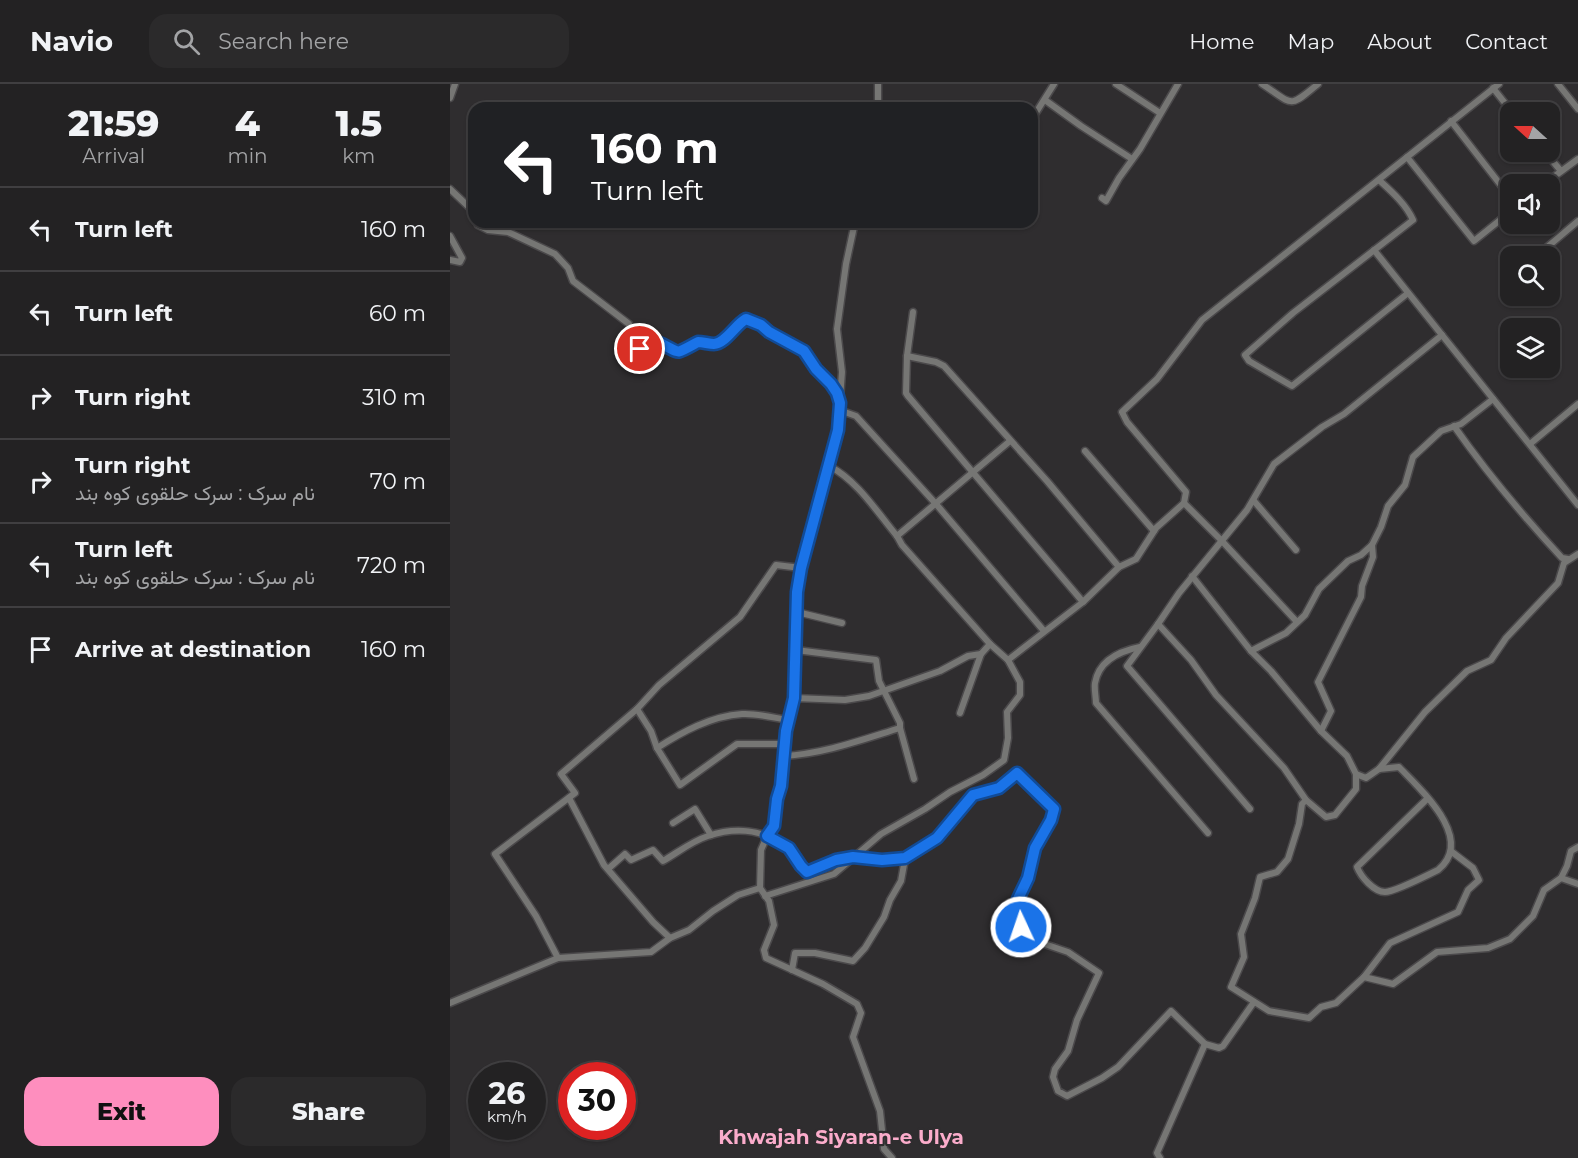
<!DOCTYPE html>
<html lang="en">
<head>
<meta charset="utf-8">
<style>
  body { margin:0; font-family:Montserrat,Vazirmatn,sans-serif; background:#2b2a2b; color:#f1f3f6; height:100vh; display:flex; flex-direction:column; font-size:22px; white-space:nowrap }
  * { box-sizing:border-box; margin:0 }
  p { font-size:20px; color:#a3a4a6 }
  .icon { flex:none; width:33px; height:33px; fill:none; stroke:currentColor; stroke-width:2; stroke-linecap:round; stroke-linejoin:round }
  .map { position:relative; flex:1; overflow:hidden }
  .side { display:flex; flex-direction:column; background:#232223; width:450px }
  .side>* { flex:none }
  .banner { position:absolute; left:18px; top:18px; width:570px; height:126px; border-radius:18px; box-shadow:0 2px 4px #0004,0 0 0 2px #403f41; background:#202124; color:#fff; overflow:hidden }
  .needle { width:39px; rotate:291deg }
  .tools { position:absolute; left:1050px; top:18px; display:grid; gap:12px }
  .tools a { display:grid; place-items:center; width:60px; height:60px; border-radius:12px; background:#232223; box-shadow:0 2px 4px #0004,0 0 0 2px #403f41; font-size:30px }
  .speed { position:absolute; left:18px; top:978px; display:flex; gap:12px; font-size:30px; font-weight:700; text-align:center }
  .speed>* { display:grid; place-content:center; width:78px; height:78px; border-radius:50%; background:#232223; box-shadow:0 2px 4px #0004,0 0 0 2px #403f41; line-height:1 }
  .speed small { font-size:15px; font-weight:400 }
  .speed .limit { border:9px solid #d22; background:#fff; color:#111 }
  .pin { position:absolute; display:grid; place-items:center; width:51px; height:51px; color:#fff; margin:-26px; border:3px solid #fff; border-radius:50%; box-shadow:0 2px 6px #0007 }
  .me { position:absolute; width:66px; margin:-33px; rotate:357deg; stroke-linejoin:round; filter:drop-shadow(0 0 4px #0008) }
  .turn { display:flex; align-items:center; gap:21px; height:126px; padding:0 24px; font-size:27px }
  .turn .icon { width:78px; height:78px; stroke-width:2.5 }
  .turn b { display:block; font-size:42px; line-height:51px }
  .eta { display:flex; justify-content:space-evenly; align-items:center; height:102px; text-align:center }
  .eta b { font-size:36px; font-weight:800; line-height:42px }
  .button { display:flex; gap:12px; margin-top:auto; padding:12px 24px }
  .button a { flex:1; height:69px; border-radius:18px; background:#fe8ebe; color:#111; font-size:24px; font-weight:800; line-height:69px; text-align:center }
  .button a+a { background:#2b2a2b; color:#f1f3f6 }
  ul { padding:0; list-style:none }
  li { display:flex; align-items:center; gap:18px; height:84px; padding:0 24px; border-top:2px solid #403f41 }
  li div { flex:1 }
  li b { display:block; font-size:22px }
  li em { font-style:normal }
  header { display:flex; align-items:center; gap:36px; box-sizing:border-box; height:84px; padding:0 30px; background:#232223; border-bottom:2px solid #403f41 }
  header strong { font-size:28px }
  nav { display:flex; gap:33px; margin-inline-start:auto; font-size:21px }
  .search { width:420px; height:54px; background:#2b2a2b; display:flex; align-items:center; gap:15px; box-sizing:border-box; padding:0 21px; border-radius:18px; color:#a3a4a6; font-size:22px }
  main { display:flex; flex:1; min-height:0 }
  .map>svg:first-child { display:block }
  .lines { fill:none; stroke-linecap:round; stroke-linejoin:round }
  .minor-casing { stroke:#4b494b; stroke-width:9 }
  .minor { stroke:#767674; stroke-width:6 }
  .route-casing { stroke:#114b97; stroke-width:15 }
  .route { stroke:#1a73e8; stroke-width:10 }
  .labels { text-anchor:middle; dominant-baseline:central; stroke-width:4.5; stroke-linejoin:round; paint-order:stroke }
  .quarter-label { font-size:20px; font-weight:bold; fill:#fbaccb; stroke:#2f2d2f }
</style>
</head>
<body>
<header>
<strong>Navio</strong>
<div class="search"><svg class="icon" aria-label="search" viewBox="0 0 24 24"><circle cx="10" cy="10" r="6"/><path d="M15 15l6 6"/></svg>Search here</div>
<nav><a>Home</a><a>Map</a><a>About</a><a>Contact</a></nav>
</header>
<main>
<section class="side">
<div class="eta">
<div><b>21:59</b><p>Arrival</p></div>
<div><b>4</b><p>min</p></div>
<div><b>1.5</b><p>km</p></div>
</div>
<ul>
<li><svg class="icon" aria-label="left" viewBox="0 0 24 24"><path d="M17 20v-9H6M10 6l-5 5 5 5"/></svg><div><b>Turn left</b></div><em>160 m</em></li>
<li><svg class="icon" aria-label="left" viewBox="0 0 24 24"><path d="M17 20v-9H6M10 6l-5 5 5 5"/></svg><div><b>Turn left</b></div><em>60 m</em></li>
<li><svg class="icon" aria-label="right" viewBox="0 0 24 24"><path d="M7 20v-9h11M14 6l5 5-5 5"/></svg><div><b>Turn right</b></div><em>310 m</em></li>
<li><svg class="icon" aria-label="right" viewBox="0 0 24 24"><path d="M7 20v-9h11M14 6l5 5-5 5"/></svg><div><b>Turn right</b><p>نام سرک : سرک حلقوی کوه بند</p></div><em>70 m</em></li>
<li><svg class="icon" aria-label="left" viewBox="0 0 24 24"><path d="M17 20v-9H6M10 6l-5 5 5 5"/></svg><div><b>Turn left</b><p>نام سرک : سرک حلقوی کوه بند</p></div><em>720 m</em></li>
<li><svg class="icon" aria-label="arrive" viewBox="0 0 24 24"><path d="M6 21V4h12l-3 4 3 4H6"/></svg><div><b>Arrive at destination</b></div><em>160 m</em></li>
</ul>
<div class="button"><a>Exit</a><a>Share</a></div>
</section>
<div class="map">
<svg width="1128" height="1074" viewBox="0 0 1128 1074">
  <rect width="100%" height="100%" fill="#2f2d2f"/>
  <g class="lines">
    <!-- minor casing -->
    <g class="minor-casing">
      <g id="minor">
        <polyline points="666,0 710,29"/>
        <path d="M812,0c32,21 26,25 56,0"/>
        <polyline points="1108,0 1128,25"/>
        <polyline points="1043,4 1062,28"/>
        <polyline points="0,14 5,0"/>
        <polyline points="595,16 631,42 682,75"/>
        <polyline points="428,24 428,0"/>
        <polyline points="582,35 604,0"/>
        <polyline points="1001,37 1060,113"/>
        <polyline points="1095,68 1111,87"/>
        <polyline points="957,73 1024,157 1060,128"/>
        <path d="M929,96c12,11 27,24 34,40l-120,93 -48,42 4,6 43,25 116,-93"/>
        <polyline points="1094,100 1128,75"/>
        <polyline points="0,105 21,125 24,132"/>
        <polyline points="652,114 656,117 669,94 690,65 728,0"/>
        <path d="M27,138l1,3 10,5 20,2 47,22 13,14 5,13 56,43 11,25 9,-1 8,-6c25,10 14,15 41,0 5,0 10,2 16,2 10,0 22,-20 32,-25l15,6 8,7 35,19 12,18 15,15 6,9 3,10 -2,27 -37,138 -4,24 -3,106 -8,33 -5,55 -4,13 -3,27 -7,10 -6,14 -1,38 9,13 5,24 -10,25 2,8 57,26 34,20 4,9 -8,24 27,74 4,38 8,9"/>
        <polyline points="0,152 12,174 10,178 0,176"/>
        <polyline points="924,166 1128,421"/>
        <polyline points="1089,170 1128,137"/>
        <polyline points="463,228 457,272 456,309 458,312 633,518"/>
        <polyline points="457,272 486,278 494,282 597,397 669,483"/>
        <polyline points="390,315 392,288 387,245 396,180 405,138"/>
        <polyline points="389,326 406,332 486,420 594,547"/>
        <path d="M1004,342c33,47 69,90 108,132l6,1"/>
        <polyline points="1080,360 1128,320"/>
        <polyline points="635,367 704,447"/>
        <polyline points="804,417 846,466"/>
        <polyline points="734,419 771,456 847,538"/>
        <polyline points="447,452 560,357"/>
        <polyline points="347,528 392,539"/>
        <polyline points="708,540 741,576 766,611 834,684 856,716 876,733 885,731 906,705 906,690 897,672 871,647 821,587 801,567 742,492"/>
        <path d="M690,563c-20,4 -41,13 -45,36 -1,6 1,14 1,20l112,130"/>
        <polyline points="346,566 426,576 429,597 450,639 450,644 464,695"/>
        <polyline points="801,567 836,549 855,531 869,505 898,477 911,471 922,461"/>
        <polyline points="558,576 633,518 669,483 686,475 706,444 734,419 736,408 677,338 672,328 707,295 752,236 1049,0"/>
        <polyline points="344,614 395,616 419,612 490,587 518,572 531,570"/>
        <polyline points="187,625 201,647 207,664 230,701 287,660 334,660"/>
        <polyline points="510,629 531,570 540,560"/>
        <polyline points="871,647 881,627 868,598 911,513 912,502 923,473 922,461 931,443 938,422 955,401 963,373 991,347 1011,340 1043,315"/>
        <path d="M207,664c25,-16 54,-32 85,-34 15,-1 32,4 46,6"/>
        <path d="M333,672c40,-2 78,-16 117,-28"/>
        <path d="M929,685l20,-2c22,23 77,72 39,103 -10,5 -44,22 -53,22 -11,0 -24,-15 -28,-25l71,-69"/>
        <polyline points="906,690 916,694 929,685 975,628 1017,587 1041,576 1056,554 1108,499 1114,479 1128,470"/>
        <polyline points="119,714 154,781 203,838 220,854"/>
        <polyline points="856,716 852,720 849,740 838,775 827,788 810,793 805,814 791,850 794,873 781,903 819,927 859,934 871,923 886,919 914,893 943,900 987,868 1038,864 1060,855 1083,832 1094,806 1111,794 1117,782 1121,767 1128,763"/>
        <polyline points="800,725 677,582 708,540 729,509 797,426 824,380 872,343 894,330 992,251"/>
        <polyline points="223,739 245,725 261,751"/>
        <path d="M158,785l17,-15 6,6 22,-10 10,11c14,-8 29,-20 45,-25 27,-9 55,-7 79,11 8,6 13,18 20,25l29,-12 17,-3 29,3 23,-1 32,-21 36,-43 25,-7 19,-15 37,36 -3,11 -16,28 -7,30 -10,21 3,28 2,6 7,6 38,13 31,21 -22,47 -9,31 -13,18 -2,8 5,14 9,5 35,-18 16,-11 53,-56 34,33 14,4 4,-2 31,-44"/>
        <polyline points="1111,794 1128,800"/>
        <path d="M315,812l69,-22 47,-40 44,-25 25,-17 33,-17 21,-15 4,-22 -1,-26 13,-17v-13l-12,-22 -18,-16 -88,-99 -5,-9c-20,-24 -40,-56 -68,-70"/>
        <polyline points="108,874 86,832 45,770 125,709 111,690 187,625 209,601 290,533 326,481 351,484"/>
        <polyline points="342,886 345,869 365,869 403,877 415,864 434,833 440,816 451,797 455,775"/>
        <polyline points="914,893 940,859 1008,828 1018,806 1029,796 1023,784 1002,768"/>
        <polyline points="0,919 108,874 201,868 220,854 239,846 263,827 288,811 310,804"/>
        <polyline points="710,1074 707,1069 755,960"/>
      </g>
    </g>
    <!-- minor -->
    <use href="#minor" class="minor"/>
  </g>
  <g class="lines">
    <!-- route casing -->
    <g class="route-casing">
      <path id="route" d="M190,265l9,-1 8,-6c25,10 14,15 41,0 5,0 11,2 16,2 11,0 22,-20 32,-25l15,6 8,7 35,19 12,18 15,15 6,9 3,10 -2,27 -37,138 -4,24 -3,106 -8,33 -5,55 -4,13 -3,27 -7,10 22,12 12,18 6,6 29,-12 17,-3 29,3 23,-2 32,-20 36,-43 26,-7 18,-15 37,36 -3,11 -16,28 -7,30 -10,21 3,28"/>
    </g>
    <!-- route -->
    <use href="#route" class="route"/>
  </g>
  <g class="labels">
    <!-- quarter labels -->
    <g class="quarter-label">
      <text x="391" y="1053">Khwajah Siyaran-e Ulya</text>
    </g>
  </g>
</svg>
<div class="tools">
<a><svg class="needle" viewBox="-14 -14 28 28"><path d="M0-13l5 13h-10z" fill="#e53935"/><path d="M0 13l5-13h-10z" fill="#a3a4a6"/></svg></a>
<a><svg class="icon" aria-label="sound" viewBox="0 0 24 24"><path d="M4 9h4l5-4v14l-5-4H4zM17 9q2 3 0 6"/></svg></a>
<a><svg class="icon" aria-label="search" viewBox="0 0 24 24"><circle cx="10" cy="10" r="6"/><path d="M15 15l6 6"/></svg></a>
<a><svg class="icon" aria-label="layers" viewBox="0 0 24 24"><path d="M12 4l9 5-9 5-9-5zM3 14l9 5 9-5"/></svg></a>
</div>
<div class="speed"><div>26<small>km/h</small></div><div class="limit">30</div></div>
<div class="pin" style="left:190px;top:265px;background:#d93025"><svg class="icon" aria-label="arrive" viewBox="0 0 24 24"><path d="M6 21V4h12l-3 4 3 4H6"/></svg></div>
<svg class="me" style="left:571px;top:843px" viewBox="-20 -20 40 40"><circle r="17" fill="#1a73e8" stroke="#fff" stroke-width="3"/><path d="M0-11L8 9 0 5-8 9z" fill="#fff"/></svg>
<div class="banner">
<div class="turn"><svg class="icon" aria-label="left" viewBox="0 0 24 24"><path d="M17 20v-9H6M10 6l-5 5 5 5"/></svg><div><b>160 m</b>Turn left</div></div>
</div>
</div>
</main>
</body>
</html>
